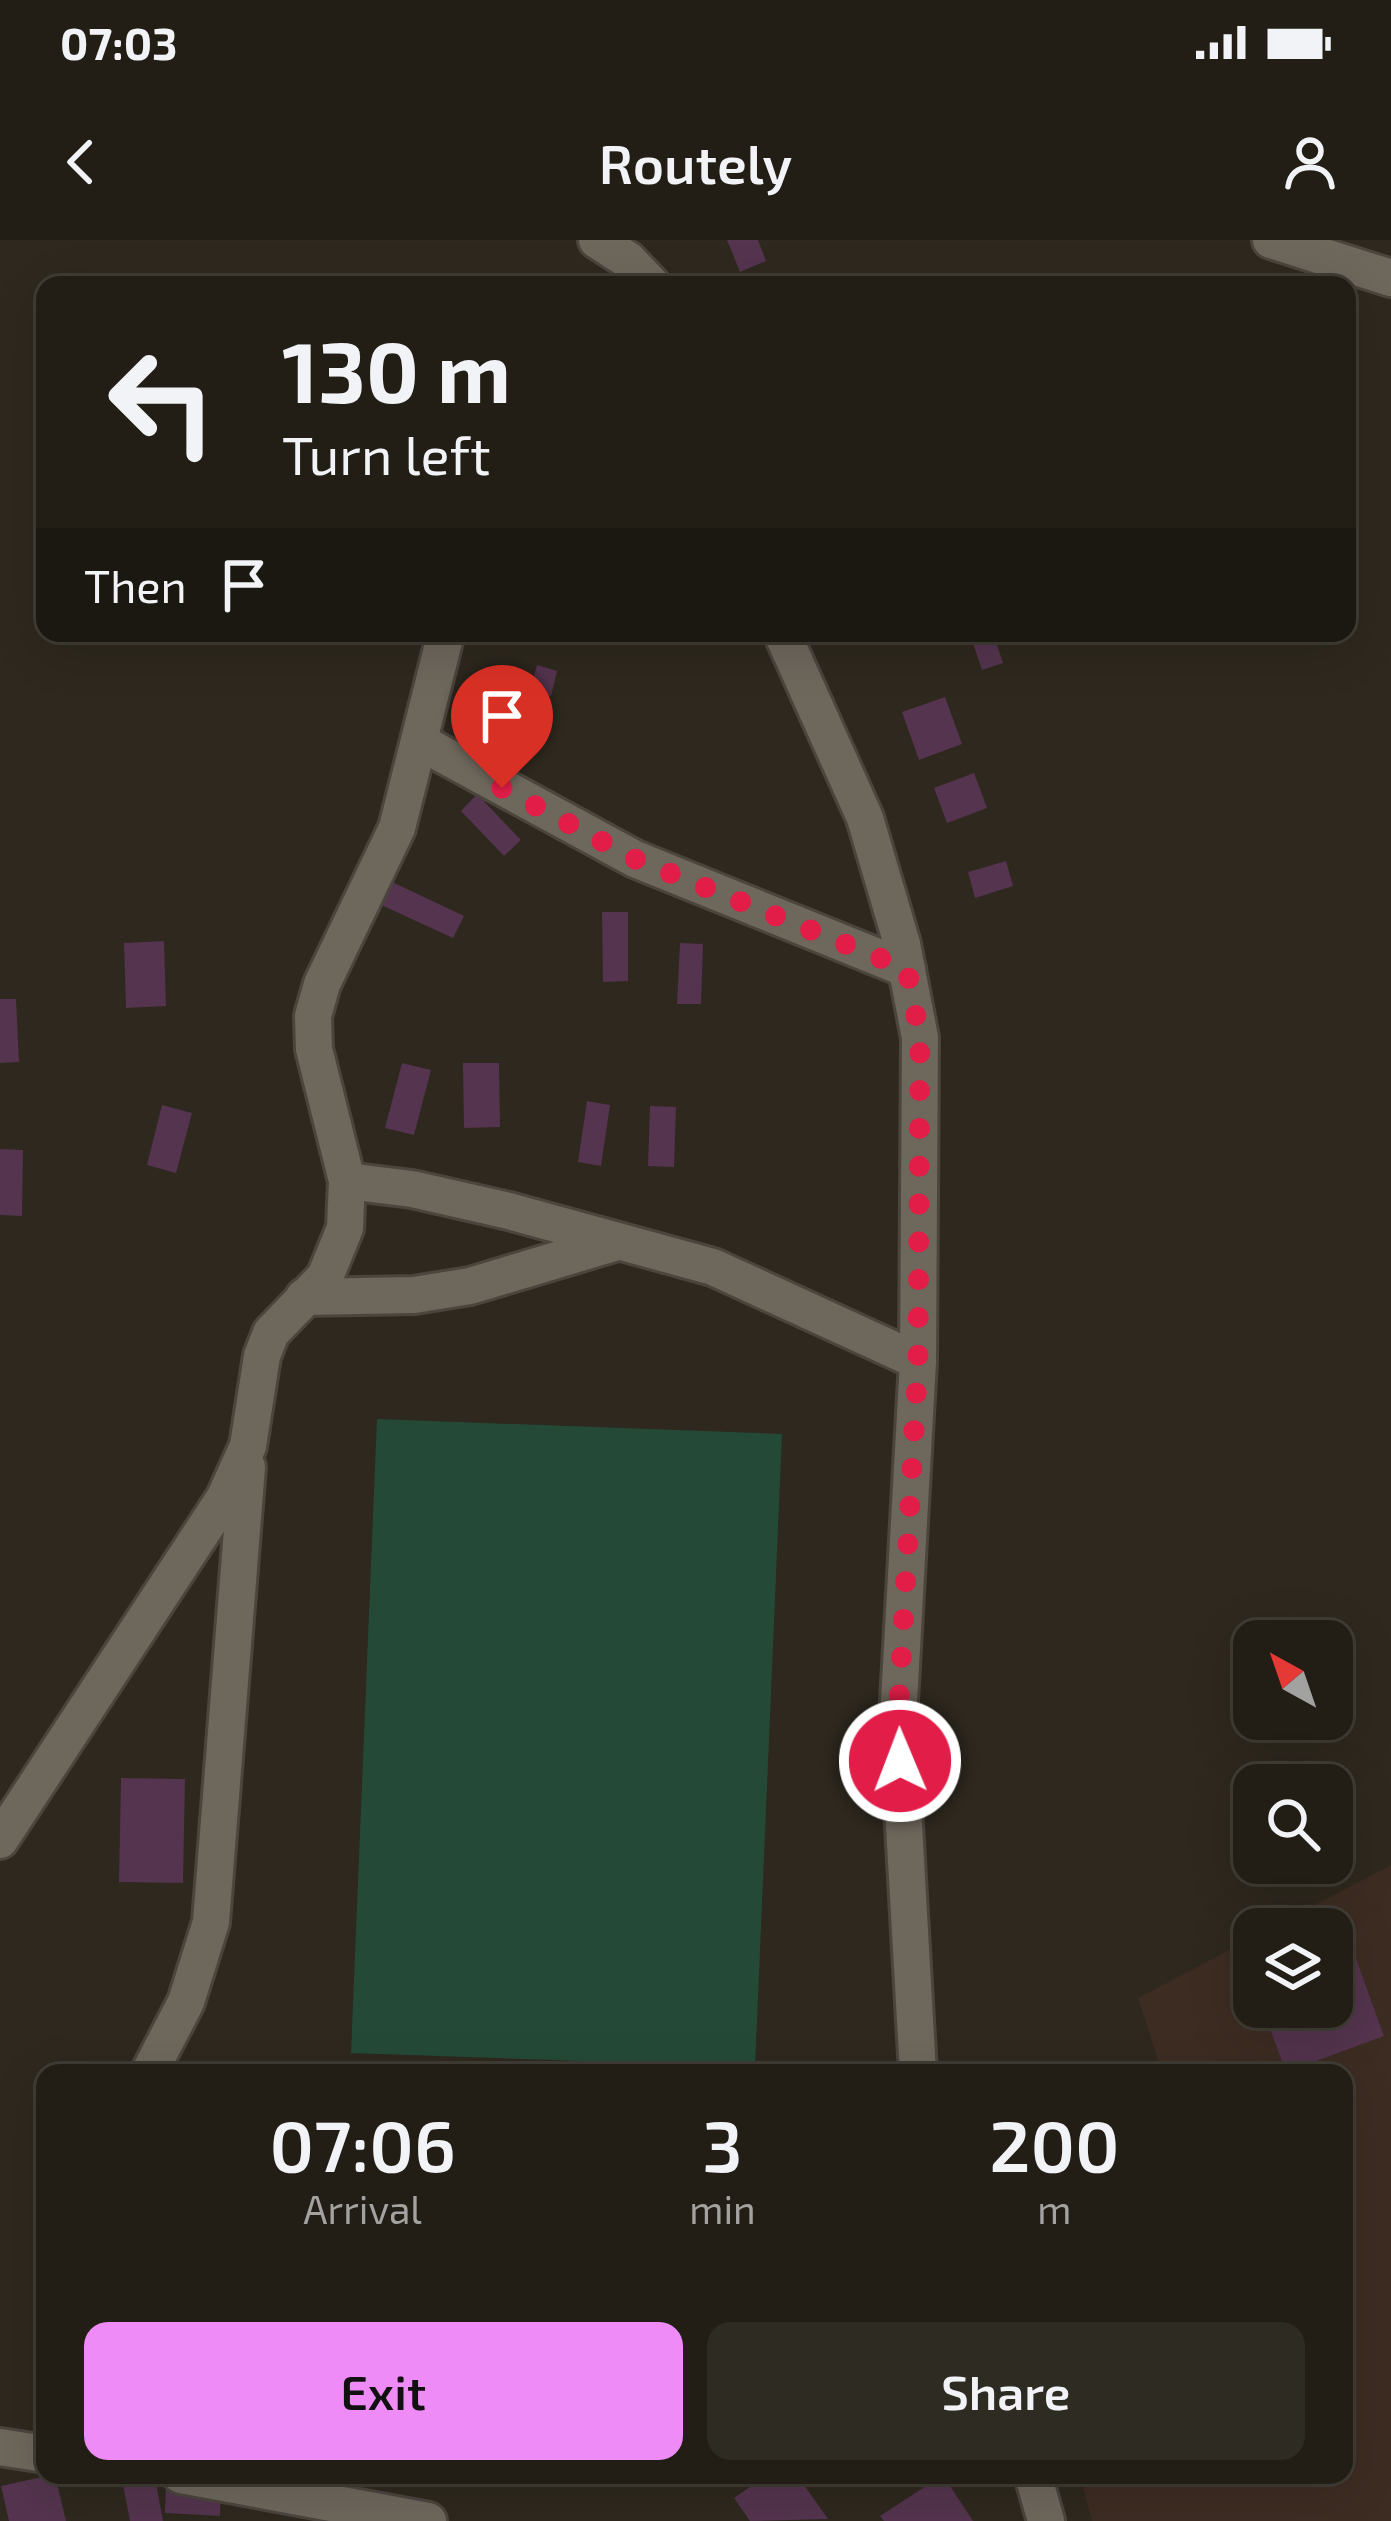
<!DOCTYPE html>
<html lang="en">
<head>
<meta charset="utf-8">
<style>
  body { margin:0; font-family:"Exo 2",sans-serif; background:#2e2b23; color:#f1f3f6; height:100vh; display:flex; flex-direction:column; font-size:45px; white-space:nowrap }
  * { box-sizing:border-box; margin:0 }
  p { font-size:39px; color:#a2a2a1 }
  .icon { flex:none; width:66px; height:66px; fill:none; stroke:currentColor; stroke-width:2; stroke-linecap:round; stroke-linejoin:round }
  .map { position:relative; flex:1; overflow:hidden }
  .side { position:absolute; left:36px; top:1824px; width:1317px; height:420px; display:flex; flex-direction:column; background:#221e16; border-radius:24px; box-shadow:0 12px 48px #0002,0 0 0 3px #3f3c35 }
  .side>* { flex:none }
  .guide { position:absolute; left:36px; top:36px; width:1320px; height:366px; border-radius:24px; box-shadow:0 12px 48px #0002,0 0 0 3px #3f3c35; background:#221e16; color:#f1f3f6; overflow:hidden }
  .needle { width:78px; rotate:320deg }
  .tools { position:absolute; left:1233px; top:1380px; display:grid; gap:24px }
  .tools a { display:grid; place-items:center; width:120px; height:120px; border-radius:24px; background:#221e16; box-shadow:0 12px 48px #0002,0 0 0 3px #3f3c35; font-size:60px }
  .pin { position:absolute; display:grid; place-items:center; width:102px; height:102px; color:#fff; margin:-123px -51px; border-radius:50% 50% 50% 0; rotate:-45deg; box-shadow:0 0 12px #0007 }
  .pin .icon { rotate:45deg }
  .me { position:absolute; width:132px; margin:-66px; rotate:359deg; stroke-linejoin:round; filter:drop-shadow(0 0 9px #0008) }
  .turn { display:flex; align-items:center; gap:42px; height:252px; padding:0 48px; font-size:54px }
  .turn .icon { width:156px; height:156px; stroke-width:2.5 }
  .turn b { display:block; font-size:84px; line-height:102px }
  .then { display:flex; align-items:center; height:114px; padding:0 48px; background:#0003; gap:24px; font-size:45px }
  .eta { display:flex; justify-content:space-evenly; align-items:center; height:204px; text-align:center }
  .eta b { font-size:72px; font-weight:600; line-height:84px }
  .primary-button { display:flex; gap:24px; margin-top:auto; padding:24px 48px }
  .primary-button a { flex:1; height:138px; border-radius:24px; background:#ef8bf6; color:#111; font-size:48px; font-weight:600; line-height:138px; text-align:center }
  .primary-button a+a { background:#2e2b23; color:#f1f3f6 }
  .status { display:flex; justify-content:space-between; align-items:center; height:84px; padding:0 60px; background:#221e16; direction:ltr }
  .status svg { height:33px; fill:currentColor }
  header { display:flex; justify-content:space-between; align-items:center; height:156px; padding:0 48px; background:#221e16; font-size:54px; font-weight:600 }
  .map>svg:first-child { display:block }
  .industrial { fill:#3d2c22 }
  .green { fill:#244a37 }
  .building { fill:#54344e }
  .lines { fill:none; stroke-linecap:round; stroke-linejoin:round }
  .minor-casing { stroke:#4b453e; stroke-width:42 }
  .minor { stroke:#6e675c; stroke-width:36 }
  .route { stroke:#e11d48; stroke-width:21; stroke-dasharray:0 37.8 }
</style>
</head>
<body>
<div class="status"><b>07:03</b><svg viewBox="0 0 49 12"><path d="M0 12V9h3v3zM5 12V6h3v6zM10 12V3h3v9zM15 12V0h3v12zM26 1h20v11H26zM47 4h2v5h-2z"/></svg></div>
<header><svg class="icon" aria-label="back" viewBox="0 0 24 24"><path d="M15 5l-7 7 7 7"/></svg>Routely<svg class="icon" aria-label="person" viewBox="0 0 24 24"><circle cx="12" cy="8" r="4"/><path d="M4 21q1-7 8-7t8 7"/></svg></header>
<div class="map">
<svg width="1391" height="2281" viewBox="0 0 1391 2281">
  <rect width="100%" height="100%" fill="#2e281e"/>
  <!-- industrial -->
  <polygon class="industrial" points="1391,1625 1391,2281 1092,2281 1080,2235 1344,2235 1344,1833 1162,1833 1138,1758 1254,1697 1254,1767 1332,1767 1332,1689 1269,1689"/>
  <!-- green -->
  <polygon class="green" points="377,1179 782,1194 755,1827 351,1813"/>
  <!-- building -->
  <g class="building">
    <polygon points="727,0 758,0 766,21 740,32"/>
    <polygon points="994,396 1003,423 982,430 973,403"/>
    <polygon points="537,425 557,431 551,456 530,451"/>
    <polygon points="945,457 962,504 919,520 902,472"/>
    <polygon points="974,533 987,568 947,583 934,548"/>
    <polygon points="477,554 521,600 504,616 461,571"/>
    <polygon points="1006,621 1013,646 975,658 968,632"/>
    <polygon points="390,641 464,676 453,698 379,664"/>
    <polygon points="602,672 628,672 628,741 603,742"/>
    <polygon points="164,701 166,766 126,768 124,703"/>
    <polygon points="680,703 703,704 701,764 677,764"/>
    <polygon points="0,759 16,759 19,822 0,823"/>
    <polygon points="402,823 431,830 414,895 385,888"/>
    <polygon points="463,823 499,823 500,887 464,888"/>
    <polygon points="587,861 610,865 601,926 578,922"/>
    <polygon points="162,865 192,873 176,933 147,925"/>
    <polygon points="650,866 676,867 674,927 648,926"/>
    <polygon points="0,909 23,910 22,976 0,975"/>
    <polygon points="121,1538 185,1539 183,1643 119,1642"/>
    <polygon points="1351,1705 1384,1796 1286,1832 1262,1767 1332,1767 1332,1712"/>
    <polygon points="51,2235 55,2235 66,2281 9,2281 1,2246"/>
    <polygon points="767,2235 797,2235 828,2279 750,2281 734,2258"/>
    <polygon points="943,2235 973,2281 884,2281 880,2276"/>
    <polygon points="155,2238 163,2281 130,2281 123,2245"/>
    <polygon points="166,2246 221,2248 220,2276 165,2273"/>
  </g>
  <g class="lines">
    <!-- minor casing -->
    <g class="minor-casing">
      <g id="minor">
        <polyline points="597,0 628,20 652,45"/>
        <polyline points="1271,0 1391,38"/>
        <polyline points="782,393 865,578 902,704 920,798 918,1121 898,1479 918,1833"/>
        <polyline points="420,502 635,619 907,729"/>
        <polyline points="347,941 412,949 509,971 713,1027 918,1121"/>
        <polyline points="304,1057 414,1055 470,1046 617,1002"/>
        <polyline points="0,1600 225,1257 248,1206 262,1116 271,1093 325,1037 345,988 347,941 314,809 313,776 322,744 397,588 446,393"/>
        <polyline points="149,1833 186,1762 211,1682 247,1227"/>
        <polyline points="0,2207 45,2214"/>
        <polyline points="181,2235 428,2281"/>
        <polyline points="1033,2235 1046,2281"/>
      </g>
    </g>
    <!-- minor -->
    <use href="#minor" class="minor"/>
  </g>
  <g class="lines">
    <!-- route -->
    <polyline class="route" points="502,548 635,619 907,729 920,798 918,1120 898,1479 900,1521"/>
  </g>
</svg>
<div class="tools">
<a><svg class="needle" viewBox="-14 -14 28 28"><path d="M0-13l5 13h-10z" fill="#e53935"/><path d="M0 13l5-13h-10z" fill="#a2a2a1"/></svg></a>
<a><svg class="icon" aria-label="search" viewBox="0 0 24 24"><circle cx="10" cy="10" r="6"/><path d="M15 15l6 6"/></svg></a>
<a><svg class="icon" aria-label="layers" viewBox="0 0 24 24"><path d="M12 4l9 5-9 5-9-5zM3 14l9 5 9-5"/></svg></a>
</div>
<div class="pin" style="left:502px;top:548px;background:#d93025"><svg class="icon" aria-label="arrive" viewBox="0 0 24 24"><path d="M6 21V4h12l-3 4 3 4H6"/></svg></div>
<svg class="me" style="left:900px;top:1521px" viewBox="-20 -20 40 40"><circle r="17" fill="#e11d48" stroke="#fff" stroke-width="3"/><path d="M0-11L8 9 0 5-8 9z" fill="#fff"/></svg>
<div class="guide">
<div class="turn"><svg class="icon" aria-label="left" viewBox="0 0 24 24"><path d="M17 20v-9H6M10 6l-5 5 5 5"/></svg><div><b>130 m</b>Turn left</div></div>
<div class="then">Then<svg class="icon" aria-label="arrive" viewBox="0 0 24 24"><path d="M6 21V4h12l-3 4 3 4H6"/></svg></div>
</div>
<section class="side">
<div class="eta">
<div><b>07:06</b><p>Arrival</p></div>
<div><b>3</b><p>min</p></div>
<div><b>200</b><p>m</p></div>
</div>
<div class="primary-button"><a>Exit</a><a>Share</a></div>
</section>
</div>
</body>
</html>
